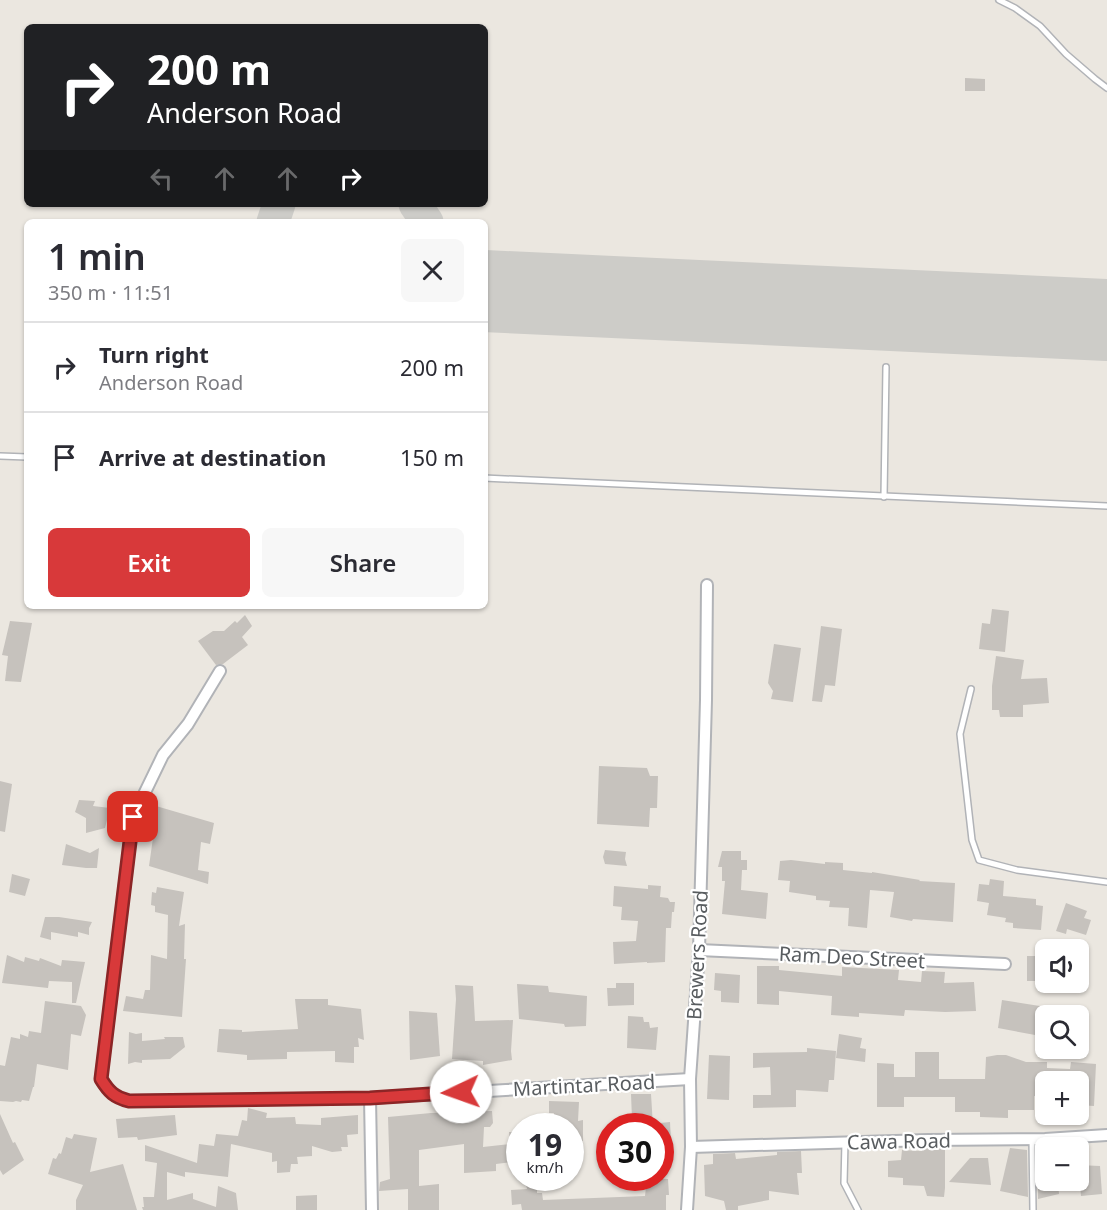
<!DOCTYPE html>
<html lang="en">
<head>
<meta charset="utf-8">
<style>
  body { margin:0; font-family:"Noto Sans",sans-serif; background:#f7f7f7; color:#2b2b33; height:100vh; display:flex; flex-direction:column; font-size:22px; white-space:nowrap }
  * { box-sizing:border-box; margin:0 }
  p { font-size:20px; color:#7c7c81 }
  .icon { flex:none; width:33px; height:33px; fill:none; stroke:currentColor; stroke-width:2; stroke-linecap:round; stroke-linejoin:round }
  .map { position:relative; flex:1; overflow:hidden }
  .details { position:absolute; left:24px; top:219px; width:464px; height:390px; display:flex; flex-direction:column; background:#fff; border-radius:9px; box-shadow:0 2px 4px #0004 }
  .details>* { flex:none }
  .hud { position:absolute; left:24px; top:24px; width:464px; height:183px; border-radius:9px; box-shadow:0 2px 4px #0004; background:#202124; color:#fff; overflow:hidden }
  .fabs { position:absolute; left:1035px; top:939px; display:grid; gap:12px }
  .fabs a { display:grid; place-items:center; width:54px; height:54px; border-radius:9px; background:#fff; box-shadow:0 2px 4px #0004; font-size:30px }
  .speed { position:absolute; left:506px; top:1113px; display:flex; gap:12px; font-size:30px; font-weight:700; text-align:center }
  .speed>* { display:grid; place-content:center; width:78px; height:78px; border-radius:50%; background:#fff; box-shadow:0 2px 4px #0004; line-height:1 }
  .speed small { font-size:15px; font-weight:400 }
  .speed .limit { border:9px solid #d22; background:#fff; color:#111 }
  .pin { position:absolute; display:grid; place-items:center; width:51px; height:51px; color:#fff; margin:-26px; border-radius:12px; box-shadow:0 3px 9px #0006 }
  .me { position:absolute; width:66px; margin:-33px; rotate:267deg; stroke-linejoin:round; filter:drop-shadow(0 0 4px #0008) }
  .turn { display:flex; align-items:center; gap:21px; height:126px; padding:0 24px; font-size:27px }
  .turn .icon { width:78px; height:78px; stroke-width:2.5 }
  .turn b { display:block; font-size:42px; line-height:51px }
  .lanes { display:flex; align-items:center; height:57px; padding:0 24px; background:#0003; justify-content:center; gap:30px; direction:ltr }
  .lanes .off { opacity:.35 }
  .round { display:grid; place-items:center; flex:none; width:63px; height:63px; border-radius:9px; background:#f7f7f7 }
  .summary { display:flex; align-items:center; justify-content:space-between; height:102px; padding:0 24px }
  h1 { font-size:36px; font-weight:600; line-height:45px }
  .action { display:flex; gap:12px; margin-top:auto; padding:12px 24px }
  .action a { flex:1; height:69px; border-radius:9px; background:#d8393a; color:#fff; font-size:24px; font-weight:600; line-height:69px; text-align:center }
  .action a+a { background:#f7f7f7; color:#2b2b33 }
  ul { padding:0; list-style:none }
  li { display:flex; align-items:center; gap:18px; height:90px; padding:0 24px; border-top:2px solid #e1e1e2 }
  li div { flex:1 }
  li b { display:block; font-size:22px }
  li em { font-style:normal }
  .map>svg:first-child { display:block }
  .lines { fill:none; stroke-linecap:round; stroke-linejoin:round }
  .taxiway { stroke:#cdccc8; stroke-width:33 }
  .runway { stroke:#cdccc8; stroke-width:82 }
  .building { fill:#c6c2bd }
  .lane-casing { stroke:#b1b3b7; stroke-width:8 }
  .street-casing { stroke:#b1b3b7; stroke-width:14 }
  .lane { stroke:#fff; stroke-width:5 }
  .street { stroke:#fff; stroke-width:10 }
  .route-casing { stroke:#8c2526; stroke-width:15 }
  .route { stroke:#d8393a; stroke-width:10 }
  .labels { text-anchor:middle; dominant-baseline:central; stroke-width:4.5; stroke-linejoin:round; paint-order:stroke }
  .street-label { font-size:20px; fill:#595d60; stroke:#fff }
</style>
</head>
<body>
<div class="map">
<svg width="1107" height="1210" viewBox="0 0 1107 1210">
  <rect width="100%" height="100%" fill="#ebe7e0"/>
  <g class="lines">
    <!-- taxiway -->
    <g class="taxiway">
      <polyline points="415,204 427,222"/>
      <polyline points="273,222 279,204"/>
      <polyline points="484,283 503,292"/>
    </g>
    <!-- runway -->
    <polyline class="runway" points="484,291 1107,320"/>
  </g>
  <!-- building -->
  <g class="building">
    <polygon points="965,78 985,79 985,91 965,91"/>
    <polygon points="992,609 1009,611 1005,652 979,649 982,623 990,624"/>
    <polygon points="245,615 252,626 242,637 248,645 223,664 216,665 198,641 213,631 224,631 235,621 237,623"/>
    <polygon points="10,621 32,623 21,682 5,681 8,656 2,655"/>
    <polygon points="821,626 842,629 835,686 825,685 822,702 812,701"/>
    <polygon points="774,644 801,648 793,702 771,699 773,691 768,683"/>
    <polygon points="996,656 1024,660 1021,679 1047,678 1049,703 1023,705 1023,717 1000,717 999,710 992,710 992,686"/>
    <polygon points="599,766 647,768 650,776 658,776 657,808 650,808 649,827 597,824"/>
    <polygon points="0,781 12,784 5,832 0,831"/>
    <polygon points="79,800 95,801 93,806 110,808 105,828 86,833 86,818 75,812"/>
    <polygon points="156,806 214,823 210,844 201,842 198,870 209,872 208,884 149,866 154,831 151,830"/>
    <polygon points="66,844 90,853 99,848 97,868 86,868 62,865"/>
    <polygon points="605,850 626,852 625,859 627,866 605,864 603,857"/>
    <polygon points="722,851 741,851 741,860 747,860 747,870 742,870 741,890 768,893 766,919 722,914 725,881 722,881 722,867 718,867"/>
    <polygon points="791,860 825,864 825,862 843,863 843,870 872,873 872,872 920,880 919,881 955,883 953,922 913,919 912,921 890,917 894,892 870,890 867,928 848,926 849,908 829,907 830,901 816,900 816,896 789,892 790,881 778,880 780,861"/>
    <polygon points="12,874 30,879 25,896 9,892"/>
    <polygon points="990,879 1004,881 1003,896 1036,899 1036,905 1043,906 1041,930 1013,928 1013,923 1005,922 1006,918 987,915 989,903 977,901 979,884 989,885"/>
    <polygon points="648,885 661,886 660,897 668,898 670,902 675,902 674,912 672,912 671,928 666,928 665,962 647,963 647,962 614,964 613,942 636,941 638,921 621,920 622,907 613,906 614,886 648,889"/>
    <polygon points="157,887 184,892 179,926 185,924 184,959 186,959 182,1017 123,1011 126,996 143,999 145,990 150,990 151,955 167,959 168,915 155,912 155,906 151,905 152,892 156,893"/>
    <polygon points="1066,903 1087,911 1084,918 1091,920 1086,935 1067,929 1066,934 1056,931"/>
    <polygon points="45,917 59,917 92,922 89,928 89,935 78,932 78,937 51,932 51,940 40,937"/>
    <polygon points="7,955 24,962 25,957 39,961 40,958 61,966 62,960 85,962 76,1003 72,1003 72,982 49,981 48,988 2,983"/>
    <polygon points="1027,956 1040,956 1038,981 1027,981"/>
    <polygon points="757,966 779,966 779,970 842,976 842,967 899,970 898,980 921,982 922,971 945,972 944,983 974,982 976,1011 945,1012 905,1010 904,1016 859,1013 859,1017 831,1015 832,996 779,991 779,1005 757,1004"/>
    <polygon points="715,973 740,975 739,1003 721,1002 721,991 714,990"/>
    <polygon points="616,983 634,983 634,1005 608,1006 607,988 616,988"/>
    <polygon points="517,984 548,986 549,992 587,996 586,1026 565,1027 564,1024 519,1019"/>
    <polygon points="455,985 473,986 475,1021 513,1020 511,1051 512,1060 483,1065 483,1061 452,1059 456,999"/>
    <polygon points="295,999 328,999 328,1005 361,1009 364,1040 358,1038 359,1047 354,1047 354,1063 335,1062 335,1051 287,1052 287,1059 247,1060 247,1055 217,1052 219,1029 242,1030 242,1032 298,1029"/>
    <polygon points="1002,1000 1065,1010 1064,1016 1046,1016 1046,1037 998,1028"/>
    <polygon points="45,1001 81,1006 86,1015 81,1036 71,1034 68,1070 37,1064 34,1087 33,1087 29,1101 22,1100 21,1102 16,1101 13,1102 0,1101 0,1065 5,1066 11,1037 20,1039 20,1034 28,1037 29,1031 41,1033"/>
    <polygon points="409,1011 437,1013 440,1056 410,1060"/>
    <polygon points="628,1016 643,1017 644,1022 649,1022 650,1028 658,1027 656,1050 627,1048"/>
    <polygon points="129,1032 136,1034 142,1033 142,1041 165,1039 164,1037 183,1037 185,1047 170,1059 142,1060 142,1063 135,1062 128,1064"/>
    <polygon points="839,1034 862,1038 860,1048 866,1049 865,1062 836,1058"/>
    <polygon points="807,1048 836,1051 834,1080 829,1080 828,1092 796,1090 796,1107 753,1108 753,1095 771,1095 770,1067 753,1068 753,1053 807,1052"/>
    <polygon points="915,1052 939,1052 939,1079 985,1079 986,1057 997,1055 1006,1055 1026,1062 1047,1062 1047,1068 1070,1069 1071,1062 1096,1064 1094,1106 1078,1105 1078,1082 1046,1082 1046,1097 1034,1096 1034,1110 1008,1110 1008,1118 980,1117 980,1112 955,1112 955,1097 904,1097 904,1107 877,1107 877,1063 894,1064 894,1077 915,1077"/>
    <polygon points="709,1055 730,1056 729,1100 707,1099"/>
    <polygon points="631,1094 651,1094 653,1126 643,1126 643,1119 632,1119"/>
    <polygon points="549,1101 579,1102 578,1121 583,1120 583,1141 570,1142 570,1126 553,1126 554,1113 549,1113"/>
    <polygon points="248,1108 267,1113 266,1118 295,1117 296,1124 321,1125 321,1118 358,1115 358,1134 347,1135 348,1147 341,1147 342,1151 332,1152 312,1146 312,1156 297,1157 298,1164 291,1164 290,1172 277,1173 277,1161 272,1162 272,1153 231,1144 228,1177 185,1172 185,1177 167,1172 167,1200 193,1193 193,1199 216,1207 218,1186 236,1193 238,1210 143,1210 142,1207 144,1207 143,1197 154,1197 157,1163 145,1161 145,1145 197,1163 199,1144 214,1146 216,1134 238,1136 242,1120 247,1121"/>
    <polygon points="492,1111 493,1123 490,1127 484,1127 483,1147 510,1144 509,1132 519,1132 519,1164 512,1165 512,1162 496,1164 496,1171 464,1173 464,1144 419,1150 419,1186 439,1184 439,1210 408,1210 408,1189 379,1191 380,1182 390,1179 388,1117 431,1113"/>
    <polygon points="0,1114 13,1143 15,1142 24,1160 3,1175 0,1170"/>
    <polygon points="175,1115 177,1135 138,1140 137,1137 118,1138 116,1119"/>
    <polygon points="670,1122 672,1159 660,1161 660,1123"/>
    <polygon points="74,1134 97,1138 90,1172 123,1164 137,1210 76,1210 76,1200 83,1185 48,1174 53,1158 56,1159 59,1153 61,1154 66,1137 72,1139"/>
    <polygon points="922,1148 945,1148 945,1188 944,1197 927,1196 924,1186 903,1185 903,1178 888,1177 888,1161 901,1160 902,1150 922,1151"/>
    <polygon points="1010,1148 1027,1150 1028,1197 1000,1191"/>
    <polygon points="801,1151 802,1173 797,1173 799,1195 769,1191 769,1200 738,1206 738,1210 726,1210 724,1201 705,1196 704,1165 713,1164 713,1154 735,1153 736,1159 777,1155 777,1152"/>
    <polygon points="1046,1154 1046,1180 1058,1180 1059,1194 1038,1199 1037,1155"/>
    <polygon points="970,1158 988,1158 991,1185 949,1182"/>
    <polygon points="1078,1165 1100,1166 1102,1194 1081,1196"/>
    <polygon points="647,1178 668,1179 669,1195 666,1195 666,1210 522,1210 521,1204 512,1205 511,1190 527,1189 526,1184 537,1183 537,1193 542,1193 543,1200 645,1196"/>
    <polygon points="317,1195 317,1210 296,1210 296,1196"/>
  </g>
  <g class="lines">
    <!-- lane casing -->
    <g class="lane-casing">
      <g id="lane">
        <polyline points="999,0 1015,8 1040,26 1066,54 1095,79 1107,88"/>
        <polyline points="0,456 27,457"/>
        <polyline points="484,478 1107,506"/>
        <polyline points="884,497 886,367"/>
        <polyline points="971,689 960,734 972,840 979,860 1017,870 1107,882"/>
        <polyline points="1032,1139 1033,1210"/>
        <polyline points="845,1142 844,1183 858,1210"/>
      </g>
    </g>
    <!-- street casing -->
    <g class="street-casing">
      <g id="street">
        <path d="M220,671l-32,53 -25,31 -30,62 -32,262c8,13 13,18 28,22l241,-3 320,-19"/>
        <polyline points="699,950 1005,964"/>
        <polyline points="370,1098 372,1210"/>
        <polyline points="691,1147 928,1140 1045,1139 1107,1135"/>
        <polyline points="687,1210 691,1147 690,1079 699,950 706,700 707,585"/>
      </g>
    </g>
    <!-- lane -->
    <use href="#lane" class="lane"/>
    <!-- street -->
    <use href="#street" class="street"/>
  </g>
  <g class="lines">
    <!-- route casing -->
    <g class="route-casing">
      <path id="route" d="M133,817l-32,262c8,13 13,18 28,22l241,-3 91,-6"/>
    </g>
    <!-- route -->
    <use href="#route" class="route"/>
  </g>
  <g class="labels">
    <!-- street labels -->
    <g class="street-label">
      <text transform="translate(697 955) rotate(-87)">Brewers Road</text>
      <text transform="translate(852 957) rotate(3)">Ram Deo Street</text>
      <text transform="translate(584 1085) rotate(-3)">Martintar Road</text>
      <text transform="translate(899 1141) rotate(-1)">Cawa Road</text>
    </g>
  </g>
</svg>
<div class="fabs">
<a><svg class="icon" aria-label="sound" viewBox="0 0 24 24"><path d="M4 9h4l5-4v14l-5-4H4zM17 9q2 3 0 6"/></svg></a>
<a><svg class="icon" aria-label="search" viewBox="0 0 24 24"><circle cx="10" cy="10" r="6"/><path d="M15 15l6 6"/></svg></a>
<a>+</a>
<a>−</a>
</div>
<div class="speed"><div>19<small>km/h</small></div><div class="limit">30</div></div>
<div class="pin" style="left:133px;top:817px;background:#d93025"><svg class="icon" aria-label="arrive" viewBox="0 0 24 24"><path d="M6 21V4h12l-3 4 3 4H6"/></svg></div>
<svg class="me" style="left:461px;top:1092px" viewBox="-20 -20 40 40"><circle r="19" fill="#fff"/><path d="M0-13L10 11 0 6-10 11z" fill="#d8393a"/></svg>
<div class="hud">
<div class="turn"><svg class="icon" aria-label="right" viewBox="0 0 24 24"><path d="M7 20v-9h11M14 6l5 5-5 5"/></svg><div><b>200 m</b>Anderson Road</div></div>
<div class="lanes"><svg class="icon off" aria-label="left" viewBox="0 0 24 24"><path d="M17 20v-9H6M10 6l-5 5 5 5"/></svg><svg class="icon off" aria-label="ahead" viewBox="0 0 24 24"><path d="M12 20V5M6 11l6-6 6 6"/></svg><svg class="icon off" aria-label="ahead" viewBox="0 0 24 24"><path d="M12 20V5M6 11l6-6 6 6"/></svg><svg class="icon" aria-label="right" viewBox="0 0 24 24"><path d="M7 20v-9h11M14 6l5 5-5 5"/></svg></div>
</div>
<section class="details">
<div class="summary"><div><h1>1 min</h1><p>350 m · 11:51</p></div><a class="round"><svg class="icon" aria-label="close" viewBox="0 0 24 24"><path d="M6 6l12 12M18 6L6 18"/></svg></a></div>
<ul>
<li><svg class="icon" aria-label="right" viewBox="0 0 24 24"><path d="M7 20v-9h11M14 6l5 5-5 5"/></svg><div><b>Turn right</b><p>Anderson Road</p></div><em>200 m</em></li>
<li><svg class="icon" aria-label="arrive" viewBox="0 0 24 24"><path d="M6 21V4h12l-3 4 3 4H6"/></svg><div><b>Arrive at destination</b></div><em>150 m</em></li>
</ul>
<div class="action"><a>Exit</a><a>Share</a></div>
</section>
</div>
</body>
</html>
